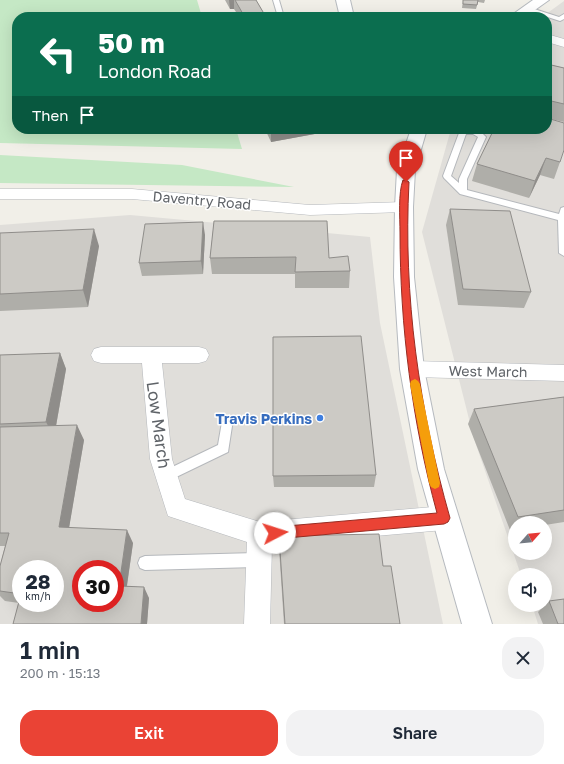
<!DOCTYPE html>
<html lang="en">
<head>
<meta charset="utf-8">
<style>
  body { margin:0; font-family:"Golos Text",sans-serif; background:#f2f2f3; color:#1f2937; height:100vh; display:flex; flex-direction:column; font-size:15px; white-space:nowrap }
  * { box-sizing:border-box; margin:0 }
  p { font-size:13px; color:#747a83 }
  .icon { flex:none; width:22px; height:22px; fill:none; stroke:currentColor; stroke-width:2; stroke-linecap:round; stroke-linejoin:round }
  .map { position:relative; height:624px; overflow:hidden }
  .side { display:flex; flex-direction:column; background:#fff; flex:1 }
  .side>* { flex:none }
  .guide { position:absolute; left:12px; top:12px; width:540px; height:122px; border-radius:16px; box-shadow:0 4px 16px #0002; background:#0b6e4f; color:#fff; overflow:hidden }
  .needle { width:26px; rotate:63deg }
  .controls { position:absolute; left:508px; top:516px; display:grid; gap:8px }
  .controls a { display:grid; place-items:center; width:44px; height:44px; border-radius:50%; background:#fff; box-shadow:0 4px 16px #0002; font-size:20px }
  .speed { position:absolute; left:12px; top:560px; display:flex; gap:8px; font-size:20px; font-weight:700; text-align:center }
  .speed>* { display:grid; place-content:center; width:52px; height:52px; border-radius:50%; background:#fff; box-shadow:0 4px 16px #0002; line-height:1 }
  .speed small { font-size:10px; font-weight:400 }
  .speed .limit { border:6px solid #d22; background:#fff; color:#111 }
  .pin { position:absolute; display:grid; place-items:center; width:34px; height:34px; color:#fff; margin:-41px -17px; border-radius:50% 50% 50% 0; rotate:-45deg; box-shadow:0 0 4px #0007 }
  .pin .icon { rotate:45deg }
  .me { position:absolute; width:44px; margin:-22px; rotate:85deg; stroke-linejoin:round; filter:drop-shadow(0 0 3px #0008) }
  .turn { display:flex; align-items:center; gap:14px; height:84px; padding:0 20px; font-size:18px }
  .turn .icon { width:52px; height:52px; stroke-width:2.5 }
  .turn b { display:block; font-size:28px; line-height:34px }
  .then { display:flex; align-items:center; height:38px; padding:0 20px; background:#0003; gap:8px; font-size:15px }
  .round { display:grid; place-items:center; flex:none; width:42px; height:42px; border-radius:16px; background:#f2f2f3 }
  .headline { display:flex; align-items:center; justify-content:space-between; height:68px; padding:0 20px }
  h1 { font-size:24px; font-weight:600; line-height:30px }
  .primary-button { display:flex; gap:8px; margin-top:auto; padding:8px 20px }
  .primary-button a { flex:1; height:46px; border-radius:16px; background:#ea4335; color:#fff; font-size:16px; font-weight:600; line-height:46px; text-align:center }
  .primary-button a+a { background:#f2f2f3; color:#1f2937 }
  .map>svg:first-child { display:block }
  .industrial { fill:#e0deda; fill-rule:evenodd }
  .green { fill:#c5e8c5 }
  .lines { fill:none; stroke-linecap:round; stroke-linejoin:round }
  .lane-casing { stroke:#b5b8bc; stroke-width:2 }
  .street-casing { stroke:#b5b8bc; stroke-width:1 }
  .secondary-casing { stroke:#b6babf; stroke-width:2 }
  .lane { fill:#fff; fill-rule:evenodd }
  .street { fill:#fff; fill-rule:evenodd }
  .secondary { fill:#fff; fill-rule:evenodd }
  .wall { fill:#afaea9 }
  .shaded-wall { fill:#8f8d8a }
  .building { fill:#cccac5; stroke:#8f8d8a; fill-rule:evenodd }
  .route { fill:#ea4335; stroke:#982c22 }
  .slow { fill:#f59e0b }
  .shop-dot { fill:#3f7fe0; stroke:#fff; stroke-width:1.5 }
  .labels { text-anchor:middle; dominant-baseline:central; stroke-width:3; stroke-linejoin:round; paint-order:stroke }
  .street-label { font-size:14px; fill:#5f6368; stroke:#fff }
  .shop-label { font-size:14px; font-weight:bold; fill:#366cbe; stroke:#fff; text-anchor:end }
  .near-street-label { font-size:17px; fill:#5f6368; stroke:#fff }
</style>
</head>
<body>
<div class="map">
<svg width="564" height="624" viewBox="0 0 564 624">
  <rect width="100%" height="100%" fill="#f1efe8"/>
  <!-- industrial -->
  <g class="industrial">
    <path d="M564,1v623h-26l-6,-19h13v-30h-24l-47,-136 -52,-207 29,-103h96v-112h-5zM515,523h30v30h-30z"/>
    <path d="M130,215l240,22 10,86 63,301h-443v-399zM21,569h34v34h-34zM81,569h34v34h-34z"/>
  </g>
  <!-- green -->
  <g class="green">
    <polygon points="0,0 197,0 202,17 17,17 17,129 236,129 242,149 0,143"/>
    <polygon points="0,155 182,165 294,187 0,183"/>
  </g>
  <g class="lines">
    <!-- lane casing -->
    <g class="lane-casing">
      <g id="lane">
        <polygon points="273,0 279,0 284,17 278,17"/>
        <polygon points="528,7 559,17 564,14 564,19 560,21 526,10 525,9"/>
        <path d="M471,129l10,3 5,5 -19,42v11l92,24 2,-6 3,-1v49l-5,-3 -1,-33 -98,-26 -16,-16 -1,-2 16,-43 4,-3zM466,134h7l5,3 -19,42v4l-8,-7z"/>
        <polygon points="226,421 230,422 232,426 228,452 170,480 166,482 162,480 160,476 162,472 218,445 222,422"/>
        <polygon points="259,553 264,555 266,560 264,565 259,567 145,570 140,568 138,563 140,558 145,556"/>
      </g>
    </g>
    <!-- street casing -->
    <g class="street-casing">
      <g id="street">
        <polygon points="547,34 564,39 564,47 547,42"/>
        <polygon points="0,189 132,189 310,205 404,202 410,203 412,207 410,211 404,212 310,215 132,199 0,199"/>
        <polygon points="101,347 199,347 206,349 209,355 206,361 199,363 162,363 172,459 185,499 260,522 444,506 453,510 456,518 453,526 444,530 272,545 270,624 244,624 247,542 168,516 150,459 142,363 101,363 94,361 91,355 94,349"/>
        <polygon points="412,361 564,365 564,381 412,377 405,375 402,369 405,363"/>
      </g>
    </g>
    <!-- secondary casing -->
    <g class="secondary-casing">
      <g id="secondary">
        <polygon points="336,0 350,0 354,17 340,17"/>
        <polygon points="533,0 549,0 525,17 509,17"/>
        <polygon points="411,129 427,129 415,170 413,207 414,277 424,369 444,469 492,624 462,624 418,469 400,369 394,277 395,207 397,170"/>
      </g>
    </g>
    <!-- lane -->
    <use href="#lane" class="lane"/>
    <!-- street -->
    <use href="#street" class="street"/>
    <!-- secondary -->
    <use href="#secondary" class="secondary"/>
  </g>
  <!-- wall -->
  <g class="wall">
    <polygon points="225,0 256,0 266,17 230,17 230,16 238,15 234,9 230,9"/>
    <polygon points="463,0 485,0 484,3 478,2 476,9 462,8"/>
    <polygon points="547,64 564,68 564,122 547,118"/>
    <polygon points="265,129 332,129 331,131 271,142"/>
    <polygon points="494,129 560,162 554,179 540,175 529,198 472,181 477,164"/>
    <polygon points="450,209 531,292 524,308 458,305 446,225"/>
    <polygon points="214,221 329,258 350,271 349,288 295,288 295,274 212,274 210,258"/>
    <polygon points="0,233 99,246 88,307 0,311"/>
    <polygon points="205,235 203,274 142,276 139,263"/>
    <polygon points="60,353 66,369 56,426 84,440 69,527 133,543 127,586 149,598 147,624 13,624 19,603 5,601 0,596 0,566 5,546 0,546 0,355"/>
    <polygon points="564,397 564,522 545,525 545,523 515,523 515,530 510,530 468,424 474,409"/>
    <polygon points="376,475 374,487 274,487 273,476"/>
    <polygon points="279,536 383,566 400,624 284,624 279,549"/>
    <polygon points="549,601 564,624 543,624 538,612"/>
  </g>
  <!-- shaded-wall -->
  <g class="shaded-wall">
    <polygon points="229,0 234,0 234,9 230,9"/>
    <polygon points="271,129 332,129 331,131 271,142"/>
    <polygon points="546,158 540,175 529,198 535,181"/>
    <polygon points="203,222 205,235 203,274 201,261"/>
    <polygon points="94,229 99,246 88,307 83,290"/>
    <polygon points="60,353 66,369 54,437 46,422"/>
    <polygon points="77,425 84,440 67,540 59,527"/>
    <polygon points="127,530 133,543 125,598 119,586"/>
    <polygon points="144,587 149,598 147,624 141,624"/>
  </g>
  <!-- building -->
  <g class="building">
    <polygon points="235,0 256,0 266,17 230,17 230,16 243,14"/>
    <polygon points="463,0 478,0 477,5 463,4"/>
    <polygon points="391,16 408,17 391,17"/>
    <polygon points="547,64 564,68 564,104 547,100"/>
    <polygon points="547,118 564,123 564,150 560,162 546,158 535,181 477,164 494,129 547,129"/>
    <polygon points="450,209 510,211 531,292 463,289"/>
    <polygon points="214,221 327,221 329,258 348,256 350,271 295,272 296,257 210,258"/>
    <polygon points="203,222 201,261 139,263 145,224"/>
    <polygon points="94,229 83,290 0,294 0,233"/>
    <polygon points="361,336 376,475 273,476 273,337"/>
    <polygon points="60,353 46,422 0,424 0,355"/>
    <polygon points="564,397 564,510 518,517 474,409"/>
    <path d="M77,425l-18,102 68,3 -8,56 25,1 -3,37h-128l8,-30v9h34v-34h-34v25l-21,-3v-25l9,-33h-9v-106zM81,569h34v34h-34z"/>
    <polygon points="379,534 383,566 391,566 400,624 285,624 279,536"/>
    <polygon points="564,599 564,624 558,624 549,601"/>
  </g>
  <!-- route -->
  <path class="route" d="M403,180h3l3,2c-6,114 10,227 41,336l-2,4 -4,2 -169,15 -4,-2 -2,-4 2,-4 4,-2 162,-14c-25,-92 -37,-186 -37,-281 0,-14 -2,-39 3,-52z"/>
  <!-- slow -->
  <polygon class="slow" points="415,379 418,381 420,384 440,483 439,487 435,489 431,487 429,483 410,384 411,381"/>
  <!-- markers -->
  <circle class="shop-dot" cx="320" cy="418" r="4"/>
  <g class="labels">
    <!-- street labels -->
    <g class="street-label">
      <text transform="translate(202 200) rotate(5)">Daventry Road</text>
      <text transform="translate(488 371) rotate(1)">West March</text>
    </g>
    <!-- shop labels -->
    <g class="shop-label">
      <text x="312" y="418">Travis Perkins</text>
    </g>
    <!-- near-street labels -->
    <g class="near-street-label">
      <text transform="translate(159 425) rotate(82)">Low March</text>
    </g>
  </g>
</svg>
<div class="controls">
<a><svg class="needle" viewBox="-14 -14 28 28"><path d="M0-13l5 13h-10z" fill="#e53935"/><path d="M0 13l5-13h-10z" fill="#747a83"/></svg></a>
<a><svg class="icon" aria-label="sound" viewBox="0 0 24 24"><path d="M4 9h4l5-4v14l-5-4H4zM17 9q2 3 0 6"/></svg></a>
</div>
<div class="speed"><div>28<small>km/h</small></div><div class="limit">30</div></div>
<div class="pin" style="left:406px;top:182px;background:#d93025"><svg class="icon" aria-label="arrive" viewBox="0 0 24 24"><path d="M6 21V4h12l-3 4 3 4H6"/></svg></div>
<svg class="me" style="left:275px;top:533px" viewBox="-20 -20 40 40"><circle r="19" fill="#fff"/><path d="M0-13L10 11 0 6-10 11z" fill="#ea4335"/></svg>
<div class="guide">
<div class="turn"><svg class="icon" aria-label="left" viewBox="0 0 24 24"><path d="M17 20v-9H6M10 6l-5 5 5 5"/></svg><div><b>50 m</b>London Road</div></div>
<div class="then">Then<svg class="icon" aria-label="arrive" viewBox="0 0 24 24"><path d="M6 21V4h12l-3 4 3 4H6"/></svg></div>
</div>
</div>
<section class="side">
<div class="headline"><div><h1>1 min</h1><p>200 m · 15:13</p></div><a class="round"><svg class="icon" aria-label="close" viewBox="0 0 24 24"><path d="M6 6l12 12M18 6L6 18"/></svg></a></div>
<div class="primary-button"><a>Exit</a><a>Share</a></div>
</section>
</body>
</html>
